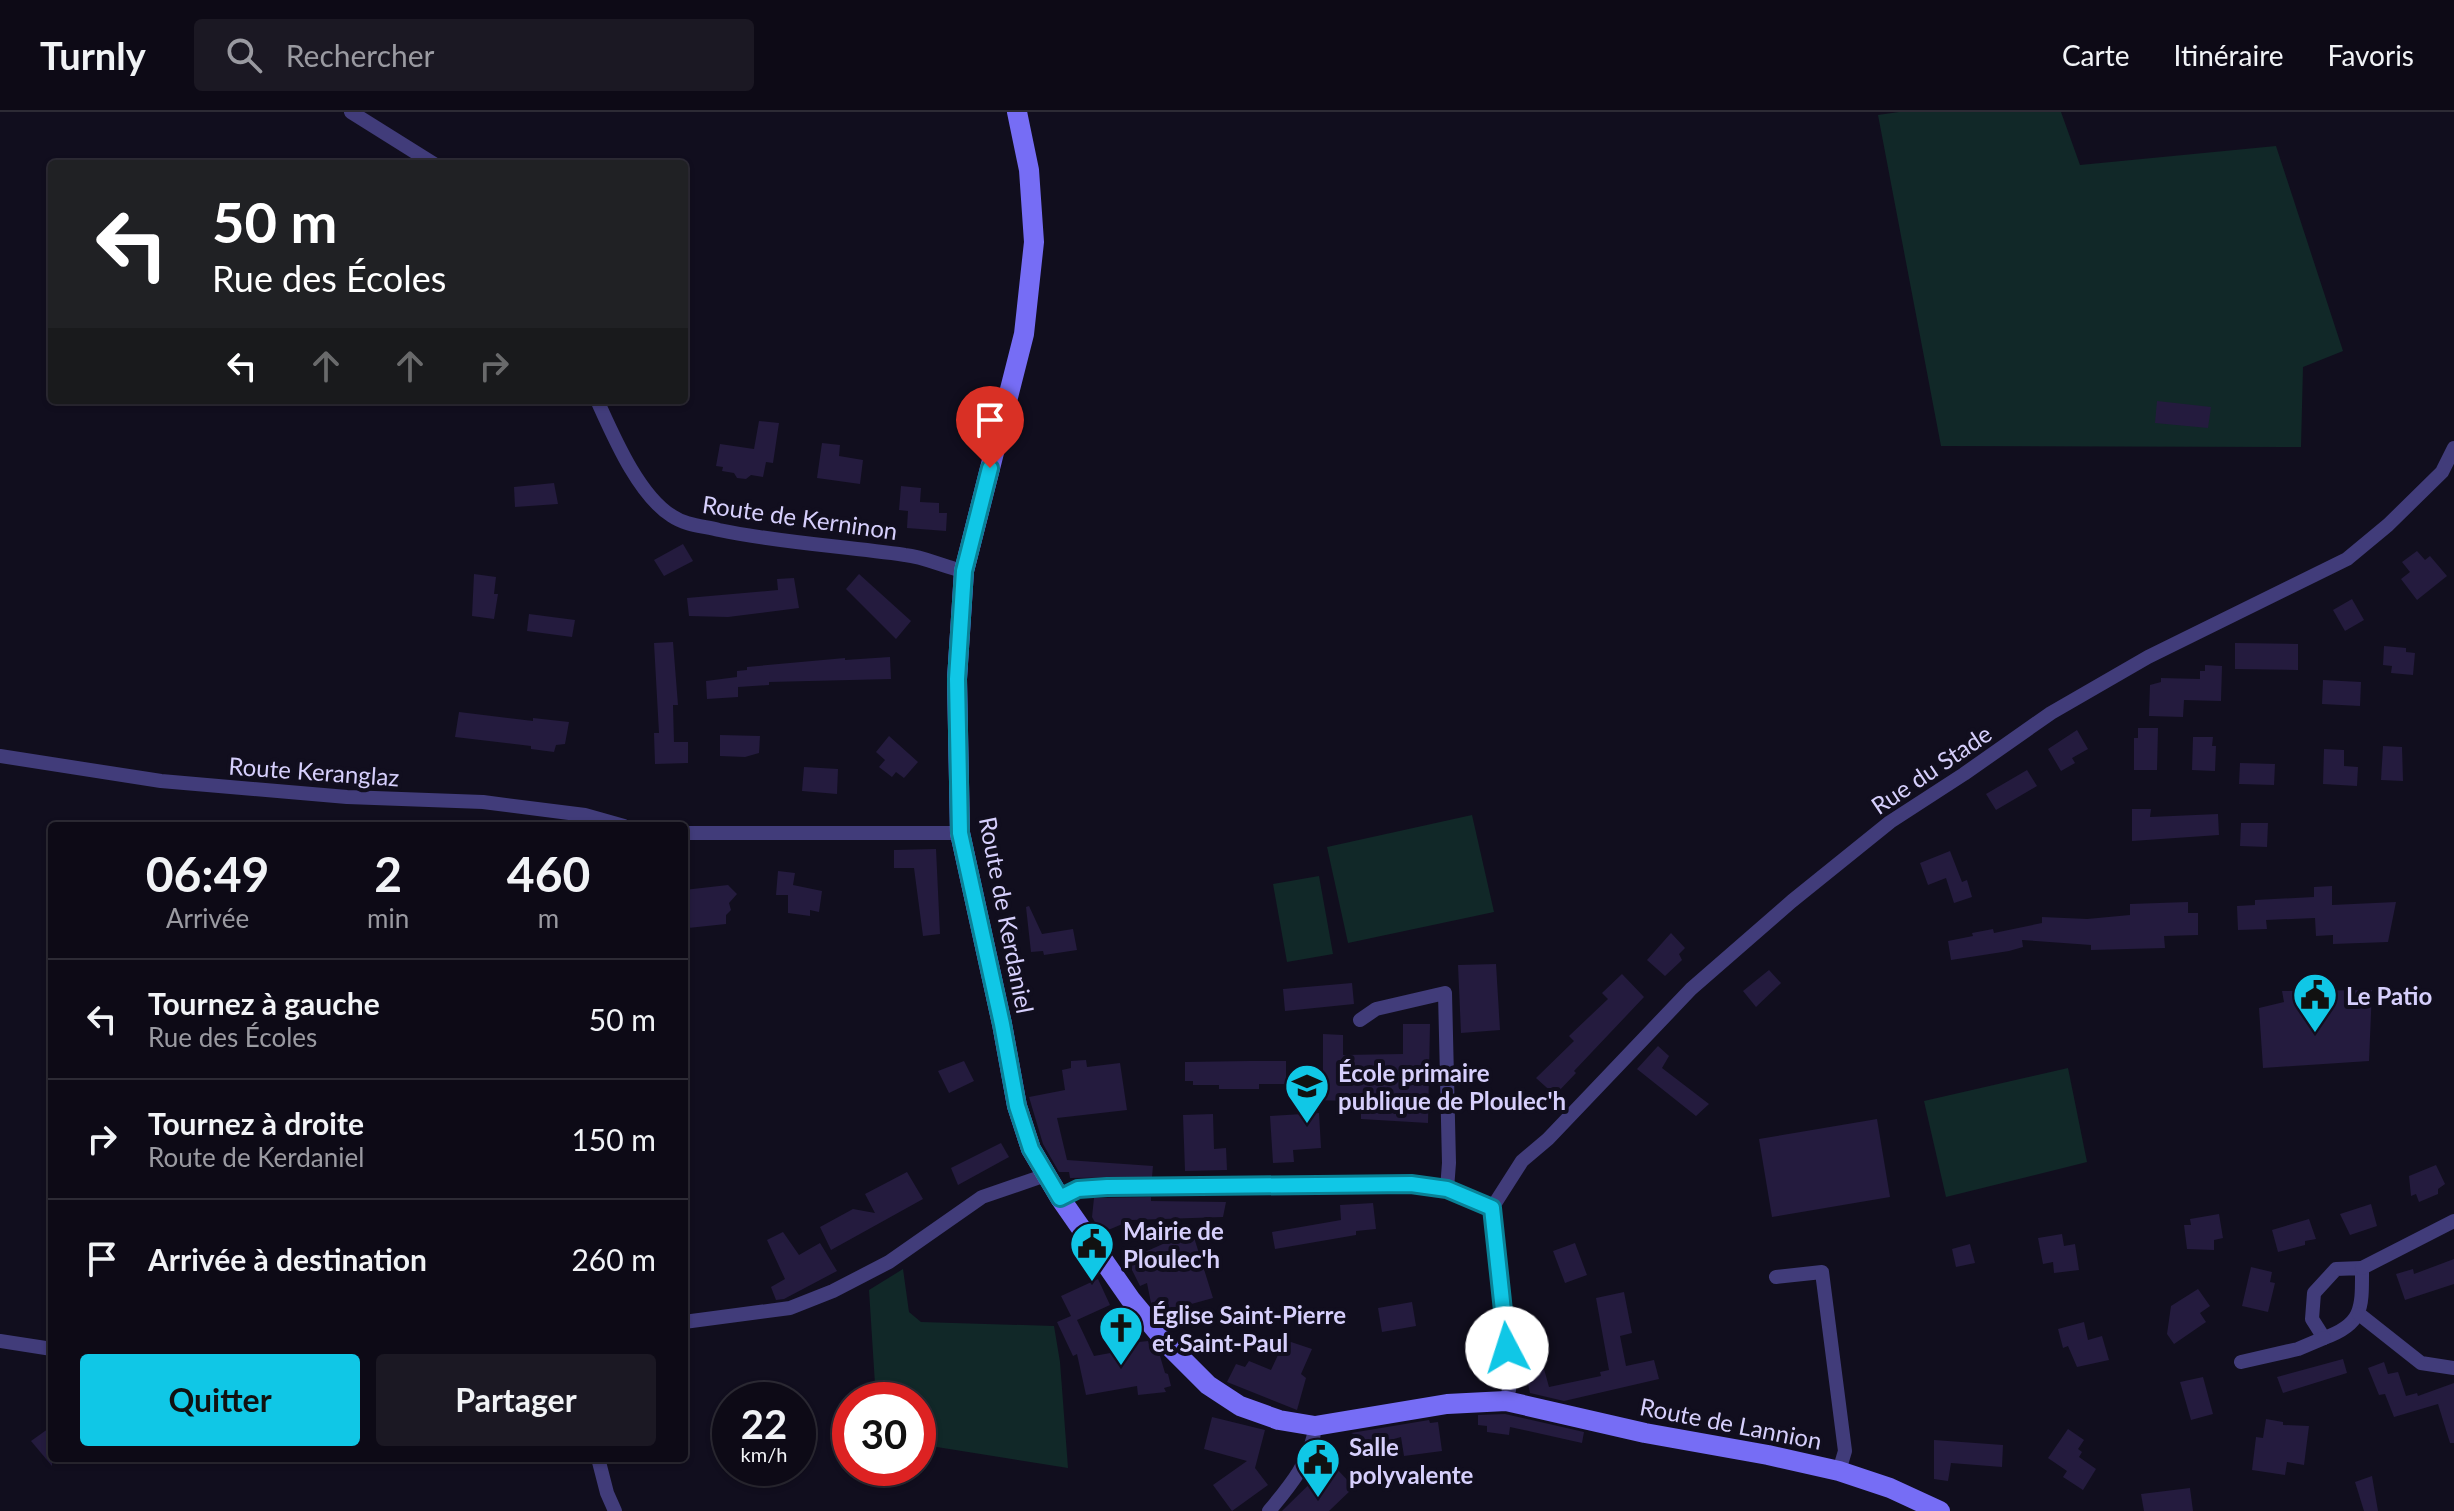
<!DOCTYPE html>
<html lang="fr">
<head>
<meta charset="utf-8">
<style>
  body { margin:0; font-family:Lato,sans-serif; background:#1b1823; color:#f1f3f6; height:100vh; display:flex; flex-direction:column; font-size:30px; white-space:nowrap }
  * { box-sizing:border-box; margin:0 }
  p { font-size:26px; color:#9a9aa1 }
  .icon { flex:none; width:44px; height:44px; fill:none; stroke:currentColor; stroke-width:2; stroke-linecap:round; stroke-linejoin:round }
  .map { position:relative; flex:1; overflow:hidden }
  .side { position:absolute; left:48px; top:710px; width:640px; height:640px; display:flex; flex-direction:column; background:#0d0a16; border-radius:8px; box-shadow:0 2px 6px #0004,0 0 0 2px #2d2b35 }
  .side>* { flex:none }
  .banner { position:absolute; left:48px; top:48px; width:640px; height:244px; border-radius:8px; box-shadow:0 2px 6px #0004,0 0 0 2px #2d2b35; background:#202124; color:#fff; overflow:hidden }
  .speed { position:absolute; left:712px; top:1270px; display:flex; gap:16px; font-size:40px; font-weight:700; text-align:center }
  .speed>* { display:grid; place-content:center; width:104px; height:104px; border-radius:50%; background:#0d0a16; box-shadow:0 2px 6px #0004,0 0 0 2px #2d2b35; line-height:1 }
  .speed small { font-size:20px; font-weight:400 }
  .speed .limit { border:12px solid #d22; background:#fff; color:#111 }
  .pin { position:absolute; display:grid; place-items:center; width:68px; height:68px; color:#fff; margin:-82px -34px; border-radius:50% 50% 50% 0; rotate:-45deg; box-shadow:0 0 8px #0007 }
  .pin .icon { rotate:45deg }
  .me { position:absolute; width:88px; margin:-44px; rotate:355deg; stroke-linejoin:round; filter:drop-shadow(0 0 6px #0008) }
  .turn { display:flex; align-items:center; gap:28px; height:168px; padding:0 32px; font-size:36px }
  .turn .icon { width:104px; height:104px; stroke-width:2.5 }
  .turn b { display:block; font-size:56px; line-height:68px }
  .lanes { display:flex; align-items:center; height:76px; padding:0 32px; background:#0003; justify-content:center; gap:40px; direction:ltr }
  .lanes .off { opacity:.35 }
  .eta { display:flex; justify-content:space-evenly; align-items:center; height:136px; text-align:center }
  .eta b { font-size:48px; font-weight:700; line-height:56px }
  .button { display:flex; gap:16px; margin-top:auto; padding:16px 32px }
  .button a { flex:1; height:92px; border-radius:8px; background:#10c7e6; color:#111; font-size:32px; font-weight:700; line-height:92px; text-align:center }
  .button a+a { background:#1b1823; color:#f1f3f6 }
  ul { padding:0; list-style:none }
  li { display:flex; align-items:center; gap:24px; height:120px; padding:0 32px; border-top:2px solid #2d2b35 }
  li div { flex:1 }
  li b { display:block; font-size:30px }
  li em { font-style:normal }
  header { display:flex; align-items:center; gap:48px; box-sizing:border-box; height:112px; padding:0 40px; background:#0d0a16; border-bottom:2px solid #2d2b35 }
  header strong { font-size:38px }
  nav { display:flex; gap:44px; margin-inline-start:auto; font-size:28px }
  .search { width:560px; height:72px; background:#1b1823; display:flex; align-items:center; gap:20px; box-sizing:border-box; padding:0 28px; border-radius:8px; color:#9a9aa1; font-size:30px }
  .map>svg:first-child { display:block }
  .green { fill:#112828 }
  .building { fill:#241b3e }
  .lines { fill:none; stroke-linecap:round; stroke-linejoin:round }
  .street { stroke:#413c7a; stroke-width:14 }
  .secondary { stroke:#766df5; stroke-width:20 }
  .route-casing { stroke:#0a8196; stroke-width:20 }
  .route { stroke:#10c7e6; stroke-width:14 }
  .labels { text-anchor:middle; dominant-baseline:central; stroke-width:8; stroke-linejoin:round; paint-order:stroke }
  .street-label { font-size:24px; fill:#d6cffc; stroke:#110e1e }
  .poi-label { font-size:24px; font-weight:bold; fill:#d6cffc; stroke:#110e1e; text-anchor:start }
</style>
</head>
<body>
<header>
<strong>Turnly</strong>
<div class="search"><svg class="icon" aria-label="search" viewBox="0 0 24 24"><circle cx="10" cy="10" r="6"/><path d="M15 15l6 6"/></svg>Rechercher</div>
<nav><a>Carte</a><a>Itinéraire</a><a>Favoris</a></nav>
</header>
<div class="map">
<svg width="2454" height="1399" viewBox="0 0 2454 1399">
  <rect width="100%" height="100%" fill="#110e1e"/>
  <!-- green -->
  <g class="green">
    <polygon points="1899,0 2061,0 2080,53 2276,34 2343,239 2303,255 2301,335 1941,334 1878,3"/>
    <polygon points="1472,703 1494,800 1348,831 1327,735"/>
    <polygon points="1319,764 1333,842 1287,850 1273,772"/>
    <polygon points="2068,956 2087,1050 1946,1085 1924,989"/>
    <polygon points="903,1157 909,1200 921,1210 1054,1214 1060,1250 1068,1356 918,1332 918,1288 876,1288 869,1178"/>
  </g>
  <!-- building -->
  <g class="building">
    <polygon points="2157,289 2211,295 2208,316 2155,311"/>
    <polygon points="759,309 779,311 773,351 766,350 763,365 751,363 746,367 737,366 734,361 722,359 723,355 716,354 720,332 754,337"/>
    <polygon points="822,331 840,333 839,344 863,348 860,372 817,366"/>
    <polygon points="554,371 558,392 515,395 514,375"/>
    <polygon points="901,374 921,376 920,390 939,391 939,401 947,401 946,419 907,416 908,399 899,398"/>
    <polygon points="683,432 693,449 664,464 654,448"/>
    <polygon points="2417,439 2425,448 2430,444 2447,464 2417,488 2401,467 2410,460 2402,450"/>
    <polygon points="474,462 496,465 494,482 498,482 494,507 472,504"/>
    <polygon points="859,462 911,509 896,527 846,477"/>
    <polygon points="794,466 799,496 728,505 689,504 687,486 778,478 777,467"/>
    <polygon points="2352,487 2364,508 2345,519 2333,498"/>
    <polygon points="529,502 575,508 572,525 527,519"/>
    <polygon points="673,530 678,593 673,593 674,630 688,630 688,651 655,652 654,621 659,621 654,531"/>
    <polygon points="2235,531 2298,532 2298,558 2235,557"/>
    <polygon points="2384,534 2406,536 2406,540 2415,541 2413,563 2391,561 2392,554 2383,553"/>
    <polygon points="890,545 891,567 769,570 769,573 738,575 738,585 707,587 706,569 737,565 737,559 747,558 747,555 845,546 845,548"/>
    <polygon points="2205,553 2222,554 2221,589 2184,588 2183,605 2149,604 2150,573 2161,570 2161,566 2200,567 2200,559 2205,559"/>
    <polygon points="2323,568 2361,570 2360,594 2322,592"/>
    <polygon points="459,600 533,609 533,606 569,610 565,632 556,633 554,640 531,637 531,634 455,625"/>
    <polygon points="2138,616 2158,616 2157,658 2134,658 2134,626 2138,626"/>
    <polygon points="2077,618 2088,637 2072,646 2075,651 2061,659 2048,637"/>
    <polygon points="720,623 760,624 759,641 745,645 720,644"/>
    <polygon points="889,624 918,650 904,666 896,660 892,665 879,655 885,648 876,640"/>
    <polygon points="2193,625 2213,625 2212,634 2216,634 2215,659 2192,658"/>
    <polygon points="2383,634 2402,635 2403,669 2381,668"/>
    <polygon points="2324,637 2344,638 2344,654 2358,655 2357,674 2323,672"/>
    <polygon points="2240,651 2275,652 2274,673 2239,672"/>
    <polygon points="804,655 838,657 837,682 802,679"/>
    <polygon points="2027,658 2037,674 1996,698 1986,682"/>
    <polygon points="2132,697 2151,697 2150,705 2218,702 2219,723 2132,729"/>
    <polygon points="2241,711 2268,711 2267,735 2240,734"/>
    <polygon points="936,737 940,822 923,824 914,756 894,756 894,738"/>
    <polygon points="1950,739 1962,770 1967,768 1972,785 1954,791 1946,766 1928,773 1920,751"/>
    <polygon points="778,759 795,761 793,773 822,779 819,800 810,798 810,804 788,801 788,783 776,783"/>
    <polygon points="728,773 737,782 729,791 731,798 726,803 726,812 688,816 684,778"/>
    <polygon points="2332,774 2332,793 2396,790 2388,830 2333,832 2333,823 2316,824 2315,806 2266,808 2267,817 2238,818 2237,794 2255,793 2255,788 2314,785 2314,775"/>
    <polygon points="2188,790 2188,801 2198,801 2198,823 2164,824 2165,836 2091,838 2091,833 2022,828 2023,835 2009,839 1951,848 1948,829 1973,824 1972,821 1993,817 1994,821 2042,811 2042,805 2087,807 2130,803 2130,792"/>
    <polygon points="1029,794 1042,822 1073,817 1077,838 1044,843 1043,839 1031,840 1026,795"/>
    <polygon points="1671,821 1685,836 1679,842 1682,848 1665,864 1647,848"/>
    <polygon points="1496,852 1500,918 1461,921 1458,853"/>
    <polygon points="1769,858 1781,871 1756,895 1743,879"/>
    <polygon points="1622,862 1644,885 1574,959 1576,961 1555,983 1536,966 1574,929 1569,924 1608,887 1602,881"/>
    <polygon points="1352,871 1354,892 1285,899 1283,877"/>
    <polygon points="2372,878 2369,949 2263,956 2259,896 2284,890 2282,879"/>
    <polygon points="1403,912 1430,912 1428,1011 1361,1007 1361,989 1307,988 1308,964 1323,965 1323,922 1343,923 1343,943 1403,942"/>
    <polygon points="1658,934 1669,944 1662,956 1709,992 1696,1004 1637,957"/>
    <polygon points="1086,948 1087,955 1120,951 1127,998 1057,1006 1067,1048 1153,1054 1152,1065 1070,1066 1069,1060 1059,1060 1043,1032 1029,985 1065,978 1062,958 1071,956 1071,949"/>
    <polygon points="964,949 974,969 949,981 938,959"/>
    <polygon points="1249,949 1286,949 1286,972 1259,972 1259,977 1219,977 1219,973 1193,973 1193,969 1185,969 1185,950"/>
    <polygon points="1319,1001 1321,1036 1293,1038 1294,1050 1273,1051 1270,1004"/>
    <polygon points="1213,1002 1214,1037 1226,1036 1227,1058 1185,1059 1183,1003"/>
    <polygon points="1877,1007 1890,1085 1772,1105 1759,1027"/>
    <polygon points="1001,1031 1009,1045 958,1073 951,1056"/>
    <polygon points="2436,1053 2445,1072 2438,1077 2438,1082 2419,1090 2416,1082 2411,1084 2409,1064"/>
    <polygon points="907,1060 923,1087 831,1138 820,1115 853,1097 875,1101 865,1082"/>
    <polygon points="1151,1085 1151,1089 1226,1090 1223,1105 1132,1108 1101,1121 1092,1105 1094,1086"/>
    <polygon points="1373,1091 1376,1117 1356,1119 1356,1123 1275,1137 1272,1120 1341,1108 1340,1093"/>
    <polygon points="2371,1092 2377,1114 2350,1123 2340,1102"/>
    <polygon points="2219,1102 2223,1126 2214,1128 2214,1138 2187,1137 2184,1113 2191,1113 2190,1107"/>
    <polygon points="2309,1107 2316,1127 2305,1129 2305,1133 2278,1140 2272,1118"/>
    <polygon points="1192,1119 1213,1186 1159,1201 1151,1191 1147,1171 1140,1174 1127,1148"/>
    <polygon points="783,1120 799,1143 820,1131 837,1159 784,1187 776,1188 771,1175 785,1167 767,1128"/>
    <polygon points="2062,1122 2064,1134 2075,1132 2079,1158 2054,1161 2053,1150 2043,1152 2038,1126"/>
    <polygon points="1575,1131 1587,1163 1565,1171 1553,1139"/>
    <polygon points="1970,1132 1975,1151 1956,1155 1952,1137"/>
    <polygon points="2454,1147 2454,1172 2405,1188 2396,1162 2413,1157 2414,1162"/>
    <polygon points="2251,1155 2272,1160 2270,1170 2275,1171 2268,1200 2242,1194"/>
    <polygon points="1098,1167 1110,1193 1077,1208 1094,1244 1132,1237 1130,1231 1148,1229 1151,1240 1160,1244 1165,1261 1168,1262 1171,1274 1164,1276 1166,1280 1138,1283 1137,1274 1086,1283 1077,1242 1073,1244 1057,1210 1071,1204 1061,1184"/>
    <polygon points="2198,1177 2210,1194 2200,1201 2206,1210 2174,1232 2167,1222 2171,1194"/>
    <polygon points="1624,1180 1632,1221 1620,1224 1626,1254 1654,1248 1659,1267 1564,1289 1530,1281 1518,1226 1535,1224 1549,1275 1601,1264 1600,1260 1609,1258 1596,1186"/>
    <polygon points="1412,1190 1416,1214 1382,1220 1378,1196"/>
    <polygon points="2084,1210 2088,1228 2102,1224 2109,1248 2077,1255 2068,1234 2063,1236 2058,1217"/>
    <polygon points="1285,1228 1312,1237 1301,1262 1306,1266 1297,1298 1227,1270 1236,1252 1245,1255 1249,1249 1271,1258"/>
    <polygon points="2343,1247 2347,1261 2283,1281 2277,1265"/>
    <polygon points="2384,1250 2388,1262 2398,1260 2406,1284 2417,1281 2418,1284 2454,1271 2454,1331 2450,1331 2438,1292 2394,1305 2385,1282 2379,1283 2368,1256"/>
    <polygon points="2203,1265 2213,1302 2191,1308 2180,1270"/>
    <polygon points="1505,1302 1584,1320 1582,1331 1510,1315 1509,1323 1487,1320 1487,1314 1478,1313 1478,1303"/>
    <polygon points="1212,1305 1265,1318 1255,1356 1268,1373 1232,1399 1213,1373 1247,1349 1204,1337"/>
    <polygon points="2266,1307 2283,1310 2283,1313 2309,1314 2304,1353 2287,1350 2285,1363 2252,1358 2256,1325 2263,1326"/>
    <polygon points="1429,1308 1430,1311 1438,1310 1442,1339 1404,1344 1401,1325 1376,1332 1351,1321"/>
    <polygon points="52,1314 52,1354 31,1329"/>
    <polygon points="2068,1317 2084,1328 2078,1337 2082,1340 2079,1345 2096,1357 2083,1378 2063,1365 2067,1359 2048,1346"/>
    <polygon points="1934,1328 2003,1333 2002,1355 1951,1351 1948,1369 1934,1367"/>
    <polygon points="1331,1351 1354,1375 1329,1399 1282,1399"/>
    <polygon points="2372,1364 2378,1399 2364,1399 2355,1370"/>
    <polygon points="2190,1376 2193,1399 2144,1399 2141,1382"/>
  </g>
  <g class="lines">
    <!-- street -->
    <g class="street">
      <polyline points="351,0 434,52"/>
      <path d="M597,288c16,35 41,95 75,116 13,9 31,10 47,14 62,13 124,16 186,25 20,2 39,12 59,16"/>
      <polyline points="0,644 161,669 347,685 483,690 585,703 624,714"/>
      <polyline points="684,721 960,721"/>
      <polyline points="1360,908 1376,897 1445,881 1449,1051 1447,1077"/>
      <polyline points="1060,1086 1078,1077 1107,1075 1411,1072 1447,1077 1492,1096"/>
      <polyline points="1492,1096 1522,1049 1548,1027 1691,877 1792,789 1890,710 1964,662 2051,601 2148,545 2347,447 2388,413 2442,360 2454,336"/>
      <polyline points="1492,1096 1507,1236 1509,1278 1506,1289"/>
      <path d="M2362,1156c0,39 2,56 -38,70l-12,-19 2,-26 22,-24z"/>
      <polyline points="2362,1156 2454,1109"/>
      <polyline points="1776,1165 1822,1160 1845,1339 1839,1359"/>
      <polyline points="2359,1202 2421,1251 2454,1256"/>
      <polyline points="684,1210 790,1196 833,1179 889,1150 982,1085 1046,1063"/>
      <polyline points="0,1229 52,1237"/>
      <polyline points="2241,1250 2298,1237 2324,1226"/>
      <polyline points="598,1346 607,1381 615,1399"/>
      <path d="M1269,1399c21,-25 43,-51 46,-85"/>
    </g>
    <!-- secondary -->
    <polyline class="secondary" points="1017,0 1029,58 1034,130 1024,222 964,459 957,567 960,721 1002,912 1017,994 1031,1037 1060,1086 1131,1188 1171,1236 1208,1273 1240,1294 1279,1308 1315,1314 1447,1292 1506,1289 1645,1321 1768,1343 1839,1359 1890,1376 1940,1399"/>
  </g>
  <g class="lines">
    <!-- route casing -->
    <g class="route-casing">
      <polyline id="route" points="990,356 964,459 957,567 960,721 1002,912 1017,994 1031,1037 1060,1086 1078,1077 1107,1075 1411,1072 1447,1077 1492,1096 1507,1236"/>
    </g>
    <!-- route -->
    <use href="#route" class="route"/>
  </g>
  <!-- icons -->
  <defs>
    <g id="civic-pin" transform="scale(2.3)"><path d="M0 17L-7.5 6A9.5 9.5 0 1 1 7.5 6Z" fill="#10c7e6" stroke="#110e1e"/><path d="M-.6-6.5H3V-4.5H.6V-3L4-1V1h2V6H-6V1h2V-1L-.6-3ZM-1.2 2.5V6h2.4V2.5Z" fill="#111"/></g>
    <g id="school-pin" transform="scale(2.3)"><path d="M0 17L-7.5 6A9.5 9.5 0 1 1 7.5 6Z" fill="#10c7e6" stroke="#110e1e"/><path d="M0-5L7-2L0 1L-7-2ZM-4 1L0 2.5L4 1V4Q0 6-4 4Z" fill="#111"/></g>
    <g id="church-pin" transform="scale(2.3)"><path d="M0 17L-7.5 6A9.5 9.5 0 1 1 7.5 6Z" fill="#10c7e6" stroke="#110e1e"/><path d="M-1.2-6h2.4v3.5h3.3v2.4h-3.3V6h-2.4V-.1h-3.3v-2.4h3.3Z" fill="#111"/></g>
  </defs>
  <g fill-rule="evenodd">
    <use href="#civic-pin" x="2315" y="883"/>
    <use href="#school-pin" x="1307" y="974"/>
    <use href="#civic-pin" x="1092" y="1132"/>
    <use href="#church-pin" x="1121" y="1216"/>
    <use href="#civic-pin" x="1318" y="1348"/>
  </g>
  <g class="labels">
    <!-- street labels -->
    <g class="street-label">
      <text transform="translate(800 405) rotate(8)">Route de Kerninon</text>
      <text transform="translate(1931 657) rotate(-34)">Rue du Stade</text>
      <text transform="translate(314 659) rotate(4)">Route Keranglaz</text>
      <text transform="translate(1007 803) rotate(79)">Route de Kerdaniel</text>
      <text transform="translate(1731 1311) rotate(11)">Route de Lannion</text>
    </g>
    <!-- poi labels -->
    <g class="poi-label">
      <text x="2346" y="883">Le Patio</text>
      <text x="1338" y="960">École primaire<tspan x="1338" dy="28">publique de Ploulec'h</tspan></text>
      <text x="1123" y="1118">Mairie de<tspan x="1123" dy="28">Ploulec'h</tspan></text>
      <text x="1152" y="1202">Église Saint-Pierre<tspan x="1152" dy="28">et Saint-Paul</tspan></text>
      <text x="1349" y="1334">Salle<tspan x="1349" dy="28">polyvalente</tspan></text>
    </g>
  </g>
</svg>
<div class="speed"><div>22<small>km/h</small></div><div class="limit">30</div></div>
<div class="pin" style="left:990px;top:356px;background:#d93025"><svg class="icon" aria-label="arrive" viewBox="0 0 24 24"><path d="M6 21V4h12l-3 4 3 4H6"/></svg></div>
<svg class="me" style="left:1507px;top:1236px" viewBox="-20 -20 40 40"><circle r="19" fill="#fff"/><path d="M0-13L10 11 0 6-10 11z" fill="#10c7e6"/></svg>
<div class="banner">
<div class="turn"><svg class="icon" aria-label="left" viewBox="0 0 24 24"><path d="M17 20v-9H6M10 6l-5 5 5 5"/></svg><div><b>50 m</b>Rue des Écoles</div></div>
<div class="lanes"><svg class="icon" aria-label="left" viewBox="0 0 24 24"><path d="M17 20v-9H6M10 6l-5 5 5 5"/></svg><svg class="icon off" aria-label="ahead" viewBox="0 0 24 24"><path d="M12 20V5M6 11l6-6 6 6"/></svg><svg class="icon off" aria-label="ahead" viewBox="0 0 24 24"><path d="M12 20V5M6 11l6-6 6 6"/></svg><svg class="icon off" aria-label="right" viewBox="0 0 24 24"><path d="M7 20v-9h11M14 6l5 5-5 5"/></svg></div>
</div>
<section class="side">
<div class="eta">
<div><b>06:49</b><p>Arrivée</p></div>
<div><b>2</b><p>min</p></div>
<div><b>460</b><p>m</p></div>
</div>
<ul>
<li><svg class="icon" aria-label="left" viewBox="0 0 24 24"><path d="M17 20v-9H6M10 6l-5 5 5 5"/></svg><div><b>Tournez à gauche</b><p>Rue des Écoles</p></div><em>50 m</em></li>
<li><svg class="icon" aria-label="right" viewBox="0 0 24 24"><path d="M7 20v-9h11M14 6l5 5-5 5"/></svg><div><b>Tournez à droite</b><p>Route de Kerdaniel</p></div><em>150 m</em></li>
<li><svg class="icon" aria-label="arrive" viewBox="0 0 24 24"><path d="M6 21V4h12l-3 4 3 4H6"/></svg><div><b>Arrivée à destination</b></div><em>260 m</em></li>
</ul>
<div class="button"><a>Quitter</a><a>Partager</a></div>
</section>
</div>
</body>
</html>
